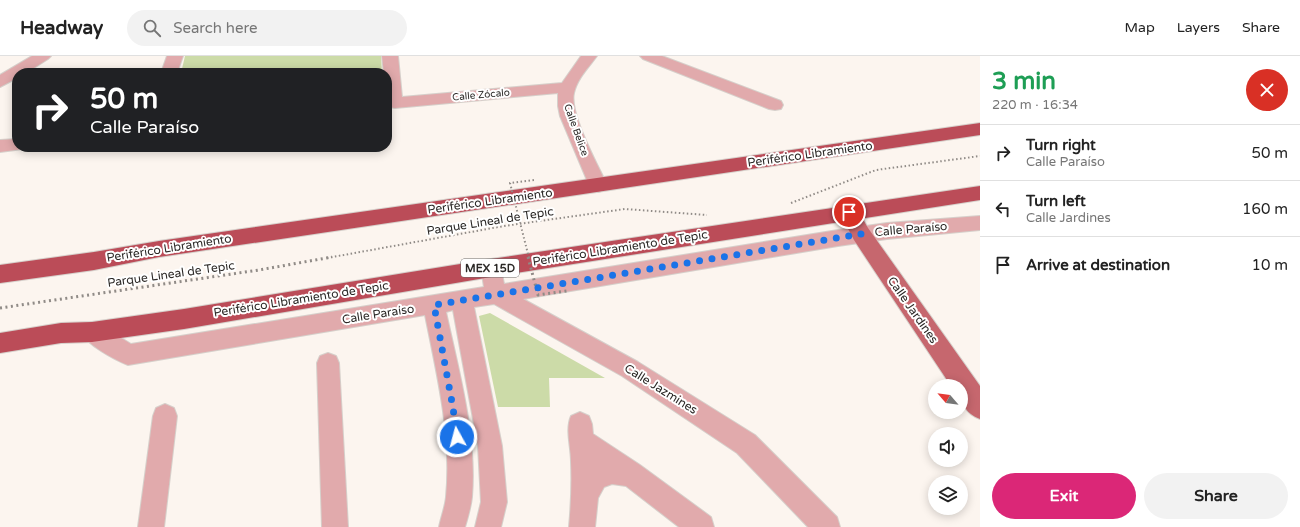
<!DOCTYPE html>
<html lang="en">
<head>
<meta charset="utf-8">
<style>
  body { margin:0; font-family:"Varela Round",sans-serif; background:#f2f2f2; color:#222; height:100vh; display:flex; flex-direction:column; font-size:15px; white-space:nowrap }
  * { box-sizing:border-box; margin:0 }
  p { font-size:13px; color:#767676 }
  .icon { flex:none; width:22px; height:22px; fill:none; stroke:currentColor; stroke-width:2; stroke-linecap:round; stroke-linejoin:round }
  .map { position:relative; flex:1; overflow:hidden }
  .drawer { display:flex; flex-direction:column; background:#fff; width:320px }
  .drawer>* { flex:none }
  .guide { position:absolute; left:12px; top:12px; width:380px; height:84px; border-radius:16px; box-shadow:0 2px 10px #0003; background:#202124; color:#fff; overflow:hidden }
  .needle { width:26px; rotate:298deg }
  .buttons { position:absolute; left:928px; top:323px; display:grid; gap:8px }
  .buttons a { display:grid; place-items:center; width:40px; height:40px; border-radius:50%; background:#fff; box-shadow:0 2px 10px #0003; font-size:20px }
  .pin { position:absolute; display:grid; place-items:center; width:34px; height:34px; color:#fff; margin:-17px; border:2px solid #fff; border-radius:50%; box-shadow:0 1px 4px #0007 }
  .me { position:absolute; width:44px; margin:-22px; rotate:353deg; stroke-linejoin:round; filter:drop-shadow(0 0 3px #0008) }
  .turn { display:flex; align-items:center; gap:14px; height:84px; padding:0 12px; font-size:18px }
  .turn .icon { width:52px; height:52px; stroke-width:2.5 }
  .turn b { display:block; font-size:28px; line-height:34px }
  .round { display:grid; place-items:center; flex:none; width:42px; height:42px; border-radius:21px; background:#f2f2f2 }
  .summary { display:flex; align-items:center; justify-content:space-between; height:68px; padding:0 12px }
  h1 { font-size:24px; font-weight:800; line-height:30px; color:#1e9e55 }
  .primary-button { display:flex; gap:8px; margin-top:auto; padding:8px 12px }
  .primary-button a { flex:1; height:46px; border-radius:24px; background:#db2777; color:#fff; font-size:16px; font-weight:800; line-height:46px; text-align:center }
  .primary-button a+a { background:#f2f2f2; color:#222 }
  ul { padding:0; list-style:none }
  li { display:flex; align-items:center; gap:12px; height:56px; padding:0 12px; border-top:1px solid #e0e0e0 }
  li div { flex:1 }
  li b { display:block; font-size:15px }
  li em { font-style:normal }
  header { display:flex; align-items:center; gap:24px; box-sizing:border-box; height:56px; padding:0 20px; background:#fff; border-bottom:1px solid #e0e0e0 }
  header strong { font-size:19px }
  nav { display:flex; gap:22px; margin-inline-start:auto; font-size:14px }
  .search { width:280px; height:36px; background:#f2f2f2; display:flex; align-items:center; gap:10px; box-sizing:border-box; padding:0 14px; border-radius:22px; color:#767676; font-size:15px }
  main { display:flex; flex:1; min-height:0 }
  .map>svg:first-child { display:block }
  .green { fill:#ccdba8 }
  .lines { fill:none; stroke-linecap:round; stroke-linejoin:round }
  .minor-casing { stroke:#d6d0cb; stroke-width:2 }
  .major-casing { stroke:#d6d0cb; stroke-width:2 }
  .highway-casing { stroke:#d6d0cb; stroke-width:2 }
  .path-far1 { stroke:#908b87; stroke-width:2; stroke-dasharray:1.5 2.5; stroke-linecap:butt }
  .path { stroke:#908b87; stroke-width:3; stroke-dasharray:2 3.5; stroke-linecap:butt }
  .minor { fill:#e1aaac; fill-rule:evenodd }
  .major { fill:#c6676e; fill-rule:evenodd }
  .highway { fill:#bb4c58; fill-rule:evenodd }
  .path-bridge-far1 { stroke:#908b87; stroke-width:2; stroke-dasharray:1.5 2.5; stroke-linecap:butt }
  .path-bridge { stroke:#908b87; stroke-width:3; stroke-dasharray:2 3.5; stroke-linecap:butt }
  .route { stroke:#1a73e8; stroke-width:7; stroke-dasharray:0 12.6 }
  .labels { text-anchor:middle; dominant-baseline:central; stroke-width:4; stroke-linejoin:round; paint-order:stroke }
  .far-street-label { font-size:10px; fill:#2b2826; stroke:#fff }
  .shield { fill:#fff; stroke:#6b6867; stroke-width:1 }
  .shield-label { font-size:11px; font-weight:bold; fill:#2b2826 }
  .street-label { font-size:12px; fill:#2b2826; stroke:#fff }
</style>
</head>
<body>
<header>
<strong>Headway</strong>
<div class="search"><svg class="icon" aria-label="search" viewBox="0 0 24 24"><circle cx="10" cy="10" r="6"/><path d="M15 15l6 6"/></svg>Search here</div>
<nav><a>Map</a><a>Layers</a><a>Share</a></nav>
</header>
<main>
<div class="map">
<svg width="980" height="471" viewBox="0 0 980 471">
  <rect width="100%" height="100%" fill="#fcf5ef"/>
  <!-- green -->
  <g class="green">
    <polygon points="185,0 381,0 382,17 181,17"/>
    <polygon points="490,257 605,322 549,322 550,351 498,351 479,260"/>
  </g>
  <g class="lines">
    <!-- minor casing -->
    <g class="minor-casing">
      <g id="minor">
        <polygon points="32,0 51,0 48,3 26,17 17,17 17,22 0,31 0,19"/>
        <polygon points="167,0 183,0 177,17 161,17"/>
        <path d="M382,0h16l4,41 160,-14 19,-27h16c-9,12 -20,23 -23,37 -5,20 24,72 33,92l-3,5 -6,2 -6,-2 -3,-5 -29,-69 -2,-10v-13l-163,15 -6,-1 -2,-4v-30h-3z"/>
        <polygon points="640,0 662,0 781,45 783,49 781,53 775,54 769,53 643,3"/>
        <polygon points="17,83 17,91 24,91 23,93 0,96 0,84"/>
        <path d="M980,160v14l-93,9 -49,7 -315,53 115,63 117,73 82,82 3,10h-32l-71,-74 -115,-77 -128,-72 -20,3 28,139 5,56 -6,25h-26l6,-25 -3,-56 -25,-136 -7,2c13,60 31,123 26,185 -1,10 -4,20 -7,30h-26c2,-10 6,-20 7,-30 6,-61 -9,-122 -21,-182l-297,50c-13,-5 -41,-20 -47,-33l3,-7 8,-3 8,3 31,19 353,-57 -3,-19 3,-6 7,-2 7,2 3,6 3,16 334,-54 49,-7z"/>
        <polygon points="328,297 336,300 339,307 348,471 322,471 317,307 320,300"/>
        <polygon points="165,348 174,352 177,360 164,471 138,471 153,360 156,352"/>
        <path d="M580,356l9,4 3,8 1,10 47,31 71,52 3,10h-35l-53,-41 -14,-2 -8,3 -6,11 -3,29h-26c2,-22 3,-43 2,-65 0,-16 -6,-32 0,-46z"/>
      </g>
    </g>
    <!-- major casing -->
    <g class="major-casing">
      <path id="major" d="M849,148l7,3 12,21 112,158v33c-16,-6 -19,-17 -19,-33h-10l-97,-146 -15,-28 3,-5z"/>
    </g>
    <!-- highway casing -->
    <g class="highway-casing">
      <g id="highway">
        <polygon points="980,67 980,79 159,201 94,214 0,227 0,209 94,196 159,185"/>
        <polygon points="980,130 980,144 491,221 184,273 92,286 61,287 0,297 0,277 61,267 92,266 184,253 491,203"/>
      </g>
    </g>
    <!-- path-far1 -->
    <g class="path-far1">
      <polyline points="791,147 876,114 980,100"/>
      <polyline points="327,202 504,170 625,153 707,159"/>
    </g>
    <!-- path -->
    <polyline class="path" points="0,252 259,214 332,201"/>
    <!-- minor -->
    <use href="#minor" class="minor"/>
    <!-- major -->
    <use href="#major" class="major"/>
    <!-- highway -->
    <use href="#highway" class="highway"/>
    <!-- path-bridge-far1 -->
    <polyline class="path-bridge-far1" points="529,202 510,127 534,124"/>
    <!-- path-bridge -->
    <polyline class="path-bridge" points="528,201 538,239 567,235"/>
  </g>
  <g class="lines">
    <!-- route -->
    <polyline class="route" points="457,381 453,352 434,249 861,178 849,156"/>
  </g>
  <g class="labels">
    <!-- far-street labels -->
    <g class="far-street-label">
      <text transform="translate(481 39) rotate(-5)">Calle Zócalo</text>
      <text transform="translate(576 74) rotate(70)">Calle Belice</text>
    </g>
    <!-- shield labels -->
    <rect class="shield" x="461" y="203" width="58" height="18" rx="3"/>
    <g class="shield-label">
      <text x="490" y="212">MEX 15D</text>
    </g>
    <!-- street labels -->
    <g class="street-label">
      <text transform="translate(810 98) rotate(-8)">Periférico Libramiento</text>
      <text transform="translate(490 145) rotate(-8)">Periférico Libramiento</text>
      <text transform="translate(490 165) rotate(-9)">Parque Lineal de Tepic</text>
      <text transform="translate(911 173) rotate(-5)">Calle Paraíso</text>
      <text transform="translate(169 192) rotate(-9)">Periférico Libramiento</text>
      <text transform="translate(620 192) rotate(-9)">Periférico Libramiento de Tepic</text>
      <text transform="translate(171 218) rotate(-8)">Parque Lineal de Tepic</text>
      <text transform="translate(301 243) rotate(-9)">Periférico Libramiento de Tepic</text>
      <text transform="translate(913 254) rotate(55)">Calle Jardines</text>
      <text transform="translate(378 258) rotate(-9)">Calle Paraíso</text>
      <text transform="translate(661 333) rotate(32)">Calle Jazmines</text>
    </g>
  </g>
</svg>
<div class="buttons">
<a><svg class="needle" viewBox="-14 -14 28 28"><path d="M0-13l5 13h-10z" fill="#e53935"/><path d="M0 13l5-13h-10z" fill="#767676"/></svg></a>
<a><svg class="icon" aria-label="sound" viewBox="0 0 24 24"><path d="M4 9h4l5-4v14l-5-4H4zM17 9q2 3 0 6"/></svg></a>
<a><svg class="icon" aria-label="layers" viewBox="0 0 24 24"><path d="M12 4l9 5-9 5-9-5zM3 14l9 5 9-5"/></svg></a>
</div>
<div class="pin" style="left:849px;top:156px;background:#d93025"><svg class="icon" aria-label="arrive" viewBox="0 0 24 24"><path d="M6 21V4h12l-3 4 3 4H6"/></svg></div>
<svg class="me" style="left:457px;top:381px" viewBox="-20 -20 40 40"><circle r="17" fill="#1a73e8" stroke="#fff" stroke-width="3"/><path d="M0-11L8 9 0 5-8 9z" fill="#fff"/></svg>
<div class="guide">
<div class="turn"><svg class="icon" aria-label="right" viewBox="0 0 24 24"><path d="M7 20v-9h11M14 6l5 5-5 5"/></svg><div><b>50 m</b>Calle Paraíso</div></div>
</div>
</div>
<section class="drawer">
<div class="summary"><div><h1>3 min</h1><p>220 m · 16:34</p></div><a class="round" style="background:#d93025;color:#fff"><svg class="icon" aria-label="close" viewBox="0 0 24 24"><path d="M6 6l12 12M18 6L6 18"/></svg></a></div>
<ul>
<li><svg class="icon" aria-label="right" viewBox="0 0 24 24"><path d="M7 20v-9h11M14 6l5 5-5 5"/></svg><div><b>Turn right</b><p>Calle Paraíso</p></div><em>50 m</em></li>
<li><svg class="icon" aria-label="left" viewBox="0 0 24 24"><path d="M17 20v-9H6M10 6l-5 5 5 5"/></svg><div><b>Turn left</b><p>Calle Jardines</p></div><em>160 m</em></li>
<li><svg class="icon" aria-label="arrive" viewBox="0 0 24 24"><path d="M6 21V4h12l-3 4 3 4H6"/></svg><div><b>Arrive at destination</b></div><em>10 m</em></li>
</ul>
<div class="primary-button"><a>Exit</a><a>Share</a></div>
</section>
</main>
</body>
</html>
